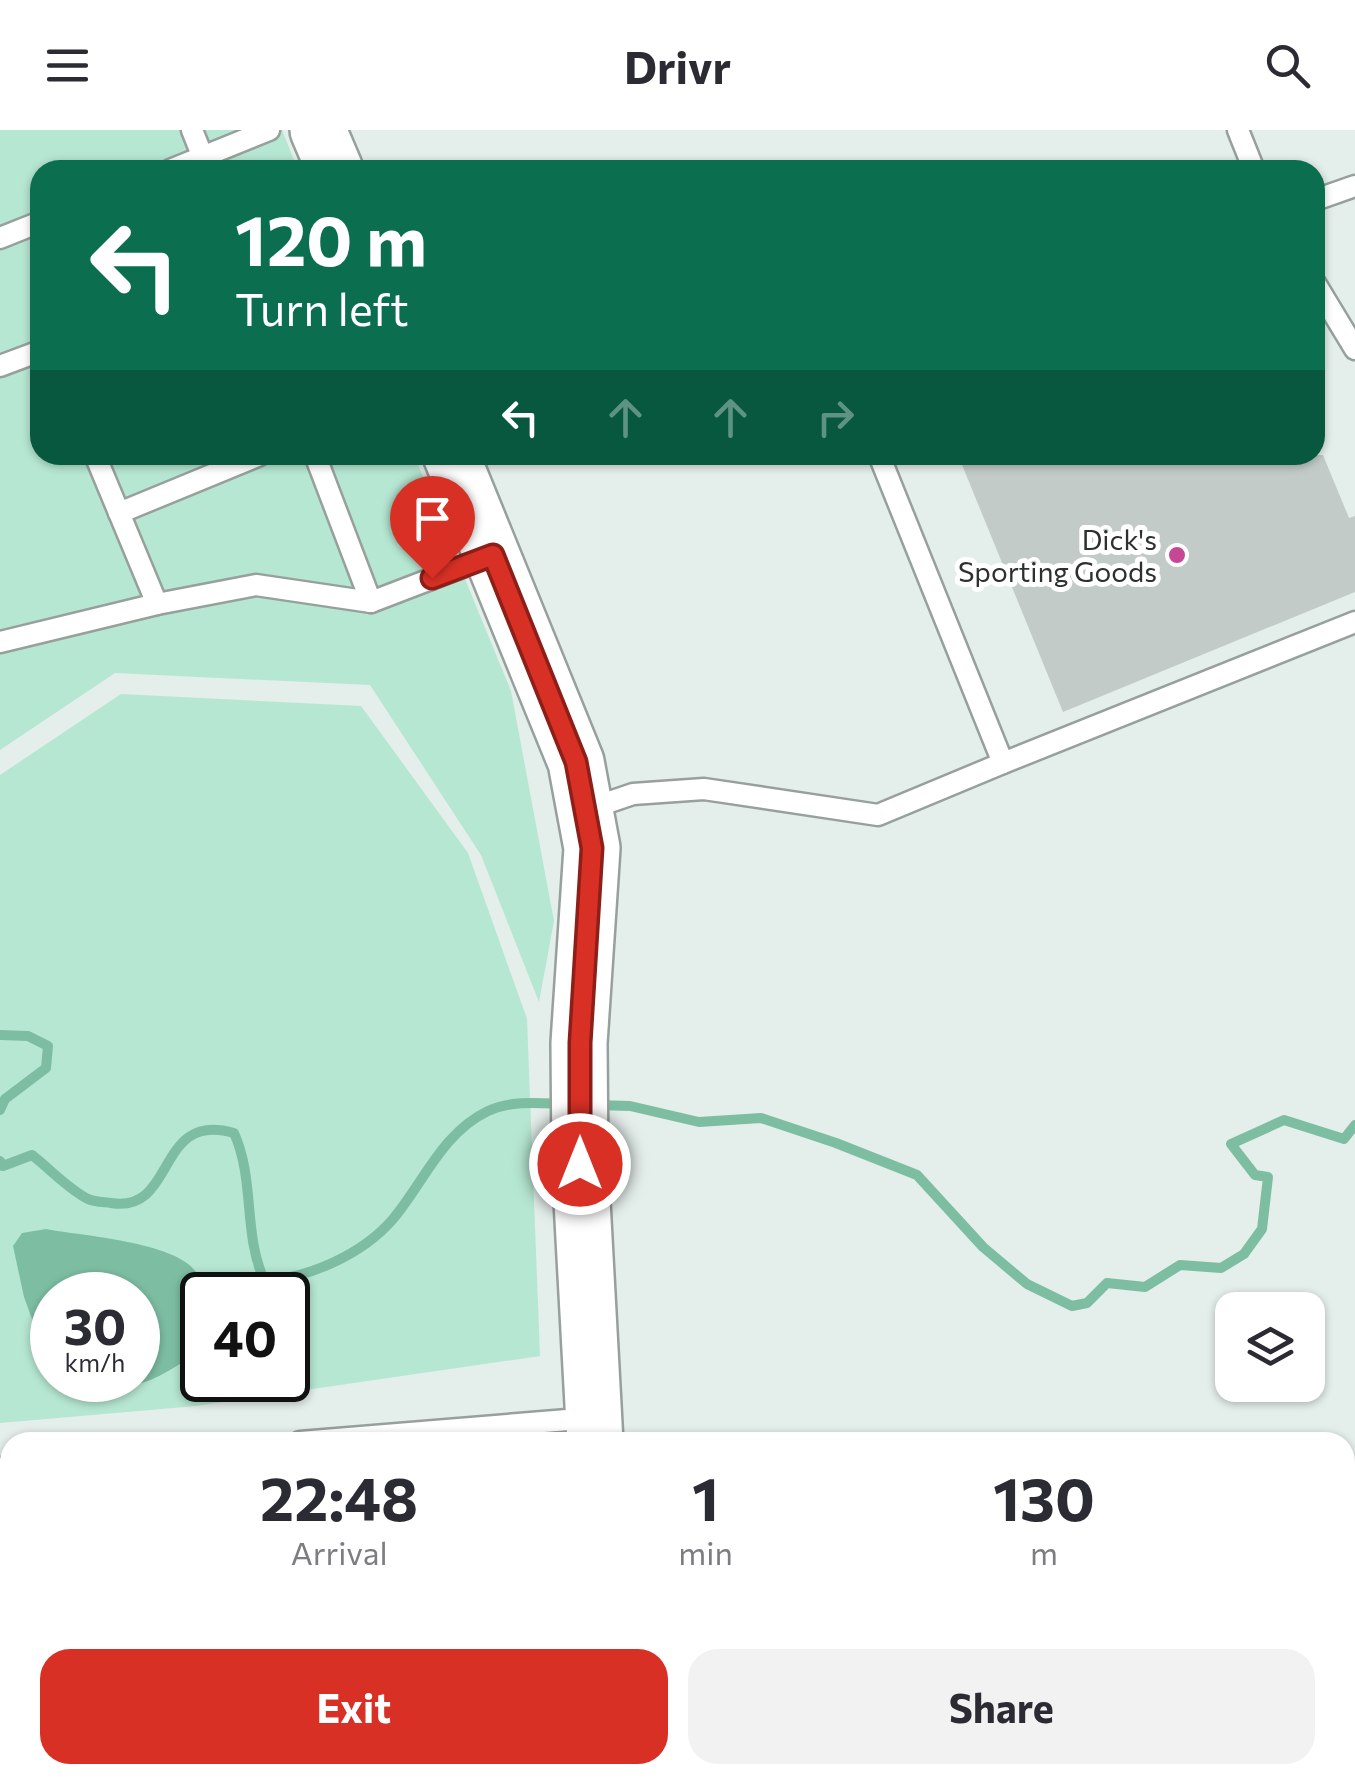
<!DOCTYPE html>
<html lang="en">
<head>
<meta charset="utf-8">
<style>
  body { margin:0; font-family:Commissioner,sans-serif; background:#f2f2f3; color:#2b2b33; height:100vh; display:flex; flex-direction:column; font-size:38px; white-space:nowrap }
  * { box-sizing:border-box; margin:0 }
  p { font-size:32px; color:#7c7c81 }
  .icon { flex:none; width:55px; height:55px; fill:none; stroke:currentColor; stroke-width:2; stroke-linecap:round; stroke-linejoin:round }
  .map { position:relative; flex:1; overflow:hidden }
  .sheet { position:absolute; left:0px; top:1302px; width:1355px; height:352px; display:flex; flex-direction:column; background:#fff; border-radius:30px 30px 0 0; box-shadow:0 2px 8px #0004 }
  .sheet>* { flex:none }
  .guide { position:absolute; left:30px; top:30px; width:1295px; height:305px; border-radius:30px; box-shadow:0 2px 8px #0004; background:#0b6e4f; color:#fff; overflow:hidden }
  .fabs { position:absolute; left:1215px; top:1162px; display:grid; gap:20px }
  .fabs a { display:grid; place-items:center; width:110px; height:110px; border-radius:20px; background:#fff; box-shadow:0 2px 8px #0004; font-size:50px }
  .speed { position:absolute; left:30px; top:1142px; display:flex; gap:20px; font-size:50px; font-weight:700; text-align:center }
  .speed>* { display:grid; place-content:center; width:130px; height:130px; border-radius:50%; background:#fff; box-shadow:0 2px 8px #0004; line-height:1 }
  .speed small { font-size:25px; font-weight:400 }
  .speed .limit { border:5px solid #111; border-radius:15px; background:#fff; color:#111 }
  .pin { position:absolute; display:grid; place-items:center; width:85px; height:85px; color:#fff; margin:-102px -42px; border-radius:50% 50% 50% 0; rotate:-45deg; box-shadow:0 0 10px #0007 }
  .pin .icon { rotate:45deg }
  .me { position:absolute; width:110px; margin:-55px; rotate:0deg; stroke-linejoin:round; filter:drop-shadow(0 0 8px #0008) }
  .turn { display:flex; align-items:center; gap:35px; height:210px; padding:0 40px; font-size:45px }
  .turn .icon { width:130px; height:130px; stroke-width:2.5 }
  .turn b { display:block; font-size:70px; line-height:85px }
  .lanes { display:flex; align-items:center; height:95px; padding:0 40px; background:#0003; justify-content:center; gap:50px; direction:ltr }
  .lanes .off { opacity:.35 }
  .eta { display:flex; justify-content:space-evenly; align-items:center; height:170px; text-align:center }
  .eta b { font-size:60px; font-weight:700; line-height:70px }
  .cta { display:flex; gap:20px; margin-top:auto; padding:20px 40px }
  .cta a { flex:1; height:115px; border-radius:30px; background:#d93025; color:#fff; font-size:40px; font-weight:700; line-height:115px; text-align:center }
  .cta a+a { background:#f2f2f3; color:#2b2b33 }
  header { display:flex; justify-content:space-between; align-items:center; height:130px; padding:0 40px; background:#fff; font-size:45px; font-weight:700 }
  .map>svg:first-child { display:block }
  .green { fill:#b6e7d2; fill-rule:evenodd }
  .water { fill:#7dbea3 }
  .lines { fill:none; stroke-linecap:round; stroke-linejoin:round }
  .stream { stroke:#7dbea3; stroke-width:10 }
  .building { fill:#c2cbc7 }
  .lane-casing { stroke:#97a09c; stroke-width:25 }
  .secondary-casing { stroke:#97a09c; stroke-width:60 }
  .lane { stroke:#fff; stroke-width:20 }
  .secondary { stroke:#fff; stroke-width:55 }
  .route-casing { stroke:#8d1f18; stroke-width:25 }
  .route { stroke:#d93025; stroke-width:18 }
  .poi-dot { fill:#c64895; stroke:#fff; stroke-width:4 }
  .labels { text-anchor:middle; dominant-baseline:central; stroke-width:10; stroke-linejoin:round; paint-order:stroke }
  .poi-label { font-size:28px; fill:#2c302e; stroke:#fff; text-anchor:end }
</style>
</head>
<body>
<header><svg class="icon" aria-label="menu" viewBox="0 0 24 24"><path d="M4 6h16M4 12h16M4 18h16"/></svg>Drivr<svg class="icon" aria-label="search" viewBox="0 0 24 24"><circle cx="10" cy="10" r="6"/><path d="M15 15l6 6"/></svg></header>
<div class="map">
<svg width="1355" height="1653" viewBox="0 0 1355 1653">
  <rect width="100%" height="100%" fill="#e4eeea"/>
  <!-- green -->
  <g class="green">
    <polygon points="0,0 282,0 298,40 40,40 40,325 414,325 511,561 554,791 539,872 481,725 370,555 115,543 0,620"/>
    <path d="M121,564l240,12 107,147 59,166 13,337 -344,50 -196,17v-648zM52,1165h86v85h-86zM202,1165h86v85h-86z"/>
  </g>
  <!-- water -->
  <path class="water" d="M46,1099c36,7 135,13 152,46 10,18 6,51 4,74 -43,29 -67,48 -120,31h56v-85h-86v72l-3,-1 -25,-69 -11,-51 9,-13z"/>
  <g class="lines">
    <!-- stream -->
    <g class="stream">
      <polyline points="0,905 28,906 48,916 46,938 5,969 0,980"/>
      <polyline points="596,975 630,976 699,992 761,988 836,1013 917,1045 983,1117 1027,1154 1072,1176 1087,1173 1107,1153 1145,1157 1180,1135 1221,1138 1244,1124 1262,1099 1268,1047 1255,1045 1231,1014 1284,990 1344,1009 1355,995"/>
      <path d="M0,1031l3,5 29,-11c17,13 36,34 56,44 6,3 16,3 23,4 66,11 44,-93 123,-70 21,46 9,100 30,147 44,-1 99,-26 129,-61 31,-37 49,-86 95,-108 24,-11 51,-8 77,-7"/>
    </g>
  </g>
  <!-- building -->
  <polygon class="building" points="958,325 1323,325 1349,388 1355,386 1355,462 1063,582"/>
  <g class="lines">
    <!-- lane casing -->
    <g class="lane-casing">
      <g id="lane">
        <polyline points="192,0 208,40"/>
        <polyline points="1238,0 1254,40"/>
        <polyline points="170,40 269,0"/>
        <polyline points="1315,70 1355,56"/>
        <polyline points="0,108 40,92"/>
        <polyline points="1315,153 1355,219"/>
        <polyline points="0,236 40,221"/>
        <polyline points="95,325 157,474 256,455 371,472"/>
        <polyline points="315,325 371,472 491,426"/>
        <polyline points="879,325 1003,633 1355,492"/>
        <polyline points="119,383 260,325"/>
        <polyline points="0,512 157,474"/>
        <polyline points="586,680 633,664 704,659 878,685 1003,633"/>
        <polyline points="300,1312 592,1288"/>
        <polyline points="0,1338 10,1337"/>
        <polyline points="398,1645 399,1653"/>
        <polyline points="499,1645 500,1653"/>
        <polyline points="122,1653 211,1645"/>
      </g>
    </g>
    <!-- secondary casing -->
    <g class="secondary-casing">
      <g id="secondary">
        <polyline points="318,0 335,40"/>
        <polyline points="451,325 576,632 592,718 579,913 580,1034 595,1312"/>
        <polyline points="625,1645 626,1653"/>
      </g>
    </g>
    <!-- lane -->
    <use href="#lane" class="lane"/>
    <!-- secondary -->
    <use href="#secondary" class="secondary"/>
  </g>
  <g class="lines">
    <!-- route casing -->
    <g class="route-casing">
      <polyline id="route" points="432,448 493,425 576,632 592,718 580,913 580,1034"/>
    </g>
    <!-- route -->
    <use href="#route" class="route"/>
  </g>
  <!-- markers -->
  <circle class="poi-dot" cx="1177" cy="425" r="10"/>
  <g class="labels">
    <!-- poi labels -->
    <g class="poi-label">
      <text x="1157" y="409">Dick's<tspan x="1157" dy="32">Sporting Goods</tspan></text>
    </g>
  </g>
</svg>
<div class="fabs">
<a><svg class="icon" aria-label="layers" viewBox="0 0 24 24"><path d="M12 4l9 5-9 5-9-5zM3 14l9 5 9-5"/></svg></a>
</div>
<div class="speed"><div>30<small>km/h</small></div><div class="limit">40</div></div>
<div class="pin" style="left:432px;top:448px;background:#d93025"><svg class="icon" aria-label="arrive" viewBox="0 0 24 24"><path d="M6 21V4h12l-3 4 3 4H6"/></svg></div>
<svg class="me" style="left:580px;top:1034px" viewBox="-20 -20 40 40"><circle r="17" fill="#d93025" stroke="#fff" stroke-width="3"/><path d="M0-11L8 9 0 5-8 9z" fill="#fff"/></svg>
<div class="guide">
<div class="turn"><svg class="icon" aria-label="left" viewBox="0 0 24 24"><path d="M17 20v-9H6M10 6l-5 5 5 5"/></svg><div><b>120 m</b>Turn left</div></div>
<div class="lanes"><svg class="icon" aria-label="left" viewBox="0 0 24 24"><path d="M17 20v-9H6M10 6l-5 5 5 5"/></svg><svg class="icon off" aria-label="ahead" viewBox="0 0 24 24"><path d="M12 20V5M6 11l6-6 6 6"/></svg><svg class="icon off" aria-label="ahead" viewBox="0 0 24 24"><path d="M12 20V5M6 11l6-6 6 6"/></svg><svg class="icon off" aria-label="right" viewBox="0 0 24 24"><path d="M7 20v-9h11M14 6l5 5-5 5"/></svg></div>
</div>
<section class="sheet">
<div class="eta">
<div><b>22:48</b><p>Arrival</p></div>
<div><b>1</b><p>min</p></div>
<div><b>130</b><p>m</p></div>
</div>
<div class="cta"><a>Exit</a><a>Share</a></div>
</section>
</div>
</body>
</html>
